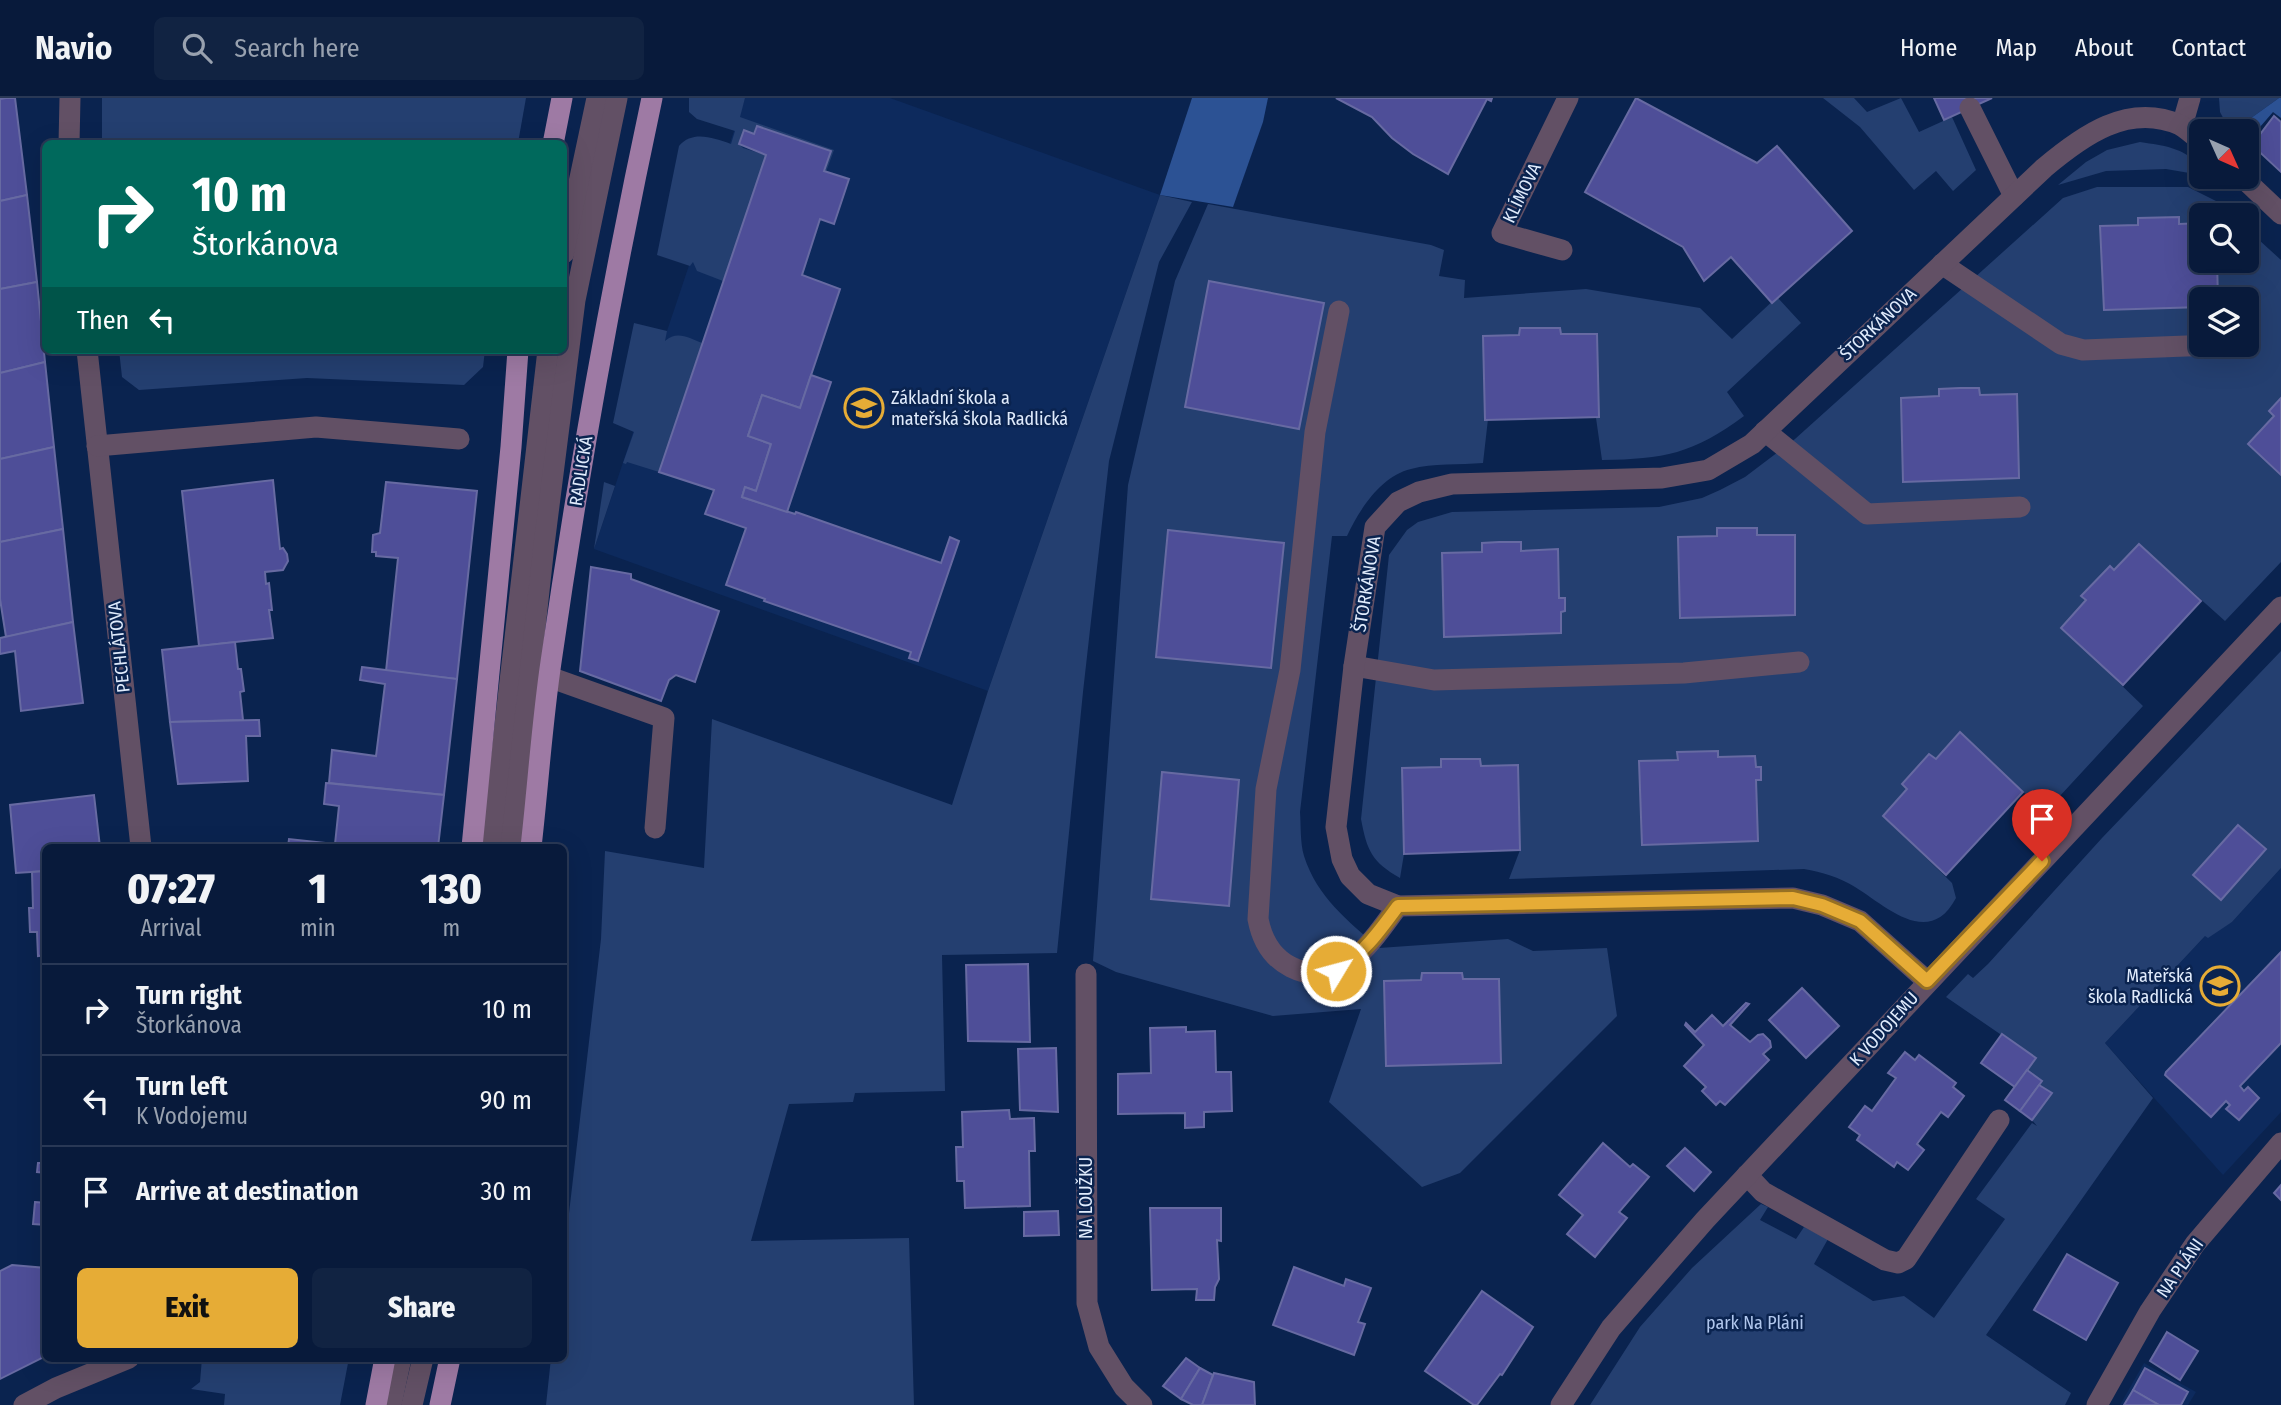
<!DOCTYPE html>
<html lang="en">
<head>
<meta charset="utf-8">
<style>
  body { margin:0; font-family:"Fira Sans Condensed",sans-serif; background:#112342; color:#f1f3f6; height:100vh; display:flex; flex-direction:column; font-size:26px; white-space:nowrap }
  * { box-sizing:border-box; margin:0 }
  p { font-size:23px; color:#98a1af }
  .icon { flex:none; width:38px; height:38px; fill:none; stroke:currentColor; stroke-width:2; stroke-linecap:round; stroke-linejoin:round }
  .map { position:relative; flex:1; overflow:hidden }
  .side { position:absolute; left:42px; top:746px; width:525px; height:518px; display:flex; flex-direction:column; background:#081a3b; border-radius:10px; box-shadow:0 7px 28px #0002,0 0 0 2px #293855 }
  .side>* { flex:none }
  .guide { position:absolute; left:42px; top:42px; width:525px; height:214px; border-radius:10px; box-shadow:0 7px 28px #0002,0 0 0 2px #293855; background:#00695c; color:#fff; overflow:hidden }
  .needle { width:46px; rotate:135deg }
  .buttons { position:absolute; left:2189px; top:21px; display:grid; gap:14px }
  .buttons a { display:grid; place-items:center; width:70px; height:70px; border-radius:10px; background:#081a3b; box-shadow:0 7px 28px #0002,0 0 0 2px #293855; font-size:35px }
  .pin { position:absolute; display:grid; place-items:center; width:60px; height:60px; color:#fff; margin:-72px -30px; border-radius:50% 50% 50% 0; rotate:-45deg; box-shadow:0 0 7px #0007 }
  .pin .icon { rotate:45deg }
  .me { position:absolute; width:77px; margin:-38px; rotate:53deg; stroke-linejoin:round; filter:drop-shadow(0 0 5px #0008) }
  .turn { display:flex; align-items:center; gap:24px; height:147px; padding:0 35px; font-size:32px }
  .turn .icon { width:91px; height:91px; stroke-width:2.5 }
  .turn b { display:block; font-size:49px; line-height:60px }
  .then { display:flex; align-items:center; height:66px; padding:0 35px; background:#0003; gap:14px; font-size:26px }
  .eta { display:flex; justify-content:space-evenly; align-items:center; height:119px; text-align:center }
  .eta b { font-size:42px; font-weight:800; line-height:49px }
  .primary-button { display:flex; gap:14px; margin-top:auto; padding:14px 35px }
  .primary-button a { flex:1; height:80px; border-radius:10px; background:#e6ac36; color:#111; font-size:28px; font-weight:800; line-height:80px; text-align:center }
  .primary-button a+a { background:#112342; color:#f1f3f6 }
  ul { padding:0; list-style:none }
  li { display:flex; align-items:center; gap:21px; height:91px; padding:0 35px; border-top:2px solid #293855 }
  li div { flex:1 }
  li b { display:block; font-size:26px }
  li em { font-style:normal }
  header { display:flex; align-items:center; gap:42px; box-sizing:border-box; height:98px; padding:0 35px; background:#081a3b; border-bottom:2px solid #293855 }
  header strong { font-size:33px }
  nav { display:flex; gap:38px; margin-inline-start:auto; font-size:24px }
  .search { width:490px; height:63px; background:#112342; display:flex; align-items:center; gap:18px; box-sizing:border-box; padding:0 24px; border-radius:10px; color:#98a1af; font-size:26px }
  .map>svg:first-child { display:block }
  .built { fill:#0d2a5d }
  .green { fill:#243f70; fill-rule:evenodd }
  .forest { fill:#2c5294 }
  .building { fill:#4e4e98; stroke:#676aa2; stroke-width:2 }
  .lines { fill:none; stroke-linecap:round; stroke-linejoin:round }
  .minor { stroke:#625065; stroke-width:21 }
  .major { stroke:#9e7aa4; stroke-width:21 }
  .route-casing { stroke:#967023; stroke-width:18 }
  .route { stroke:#e6ac36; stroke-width:12 }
  .labels { text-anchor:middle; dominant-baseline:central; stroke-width:5; stroke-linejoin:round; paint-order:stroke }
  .street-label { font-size:18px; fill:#e0ebfc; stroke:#0a234f }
  .poi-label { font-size:18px; fill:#e0ebfc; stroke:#0a234f; text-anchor:start }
  .park-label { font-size:18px; fill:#b1c7ed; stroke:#0a234f }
</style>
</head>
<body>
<header>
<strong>Navio</strong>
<div class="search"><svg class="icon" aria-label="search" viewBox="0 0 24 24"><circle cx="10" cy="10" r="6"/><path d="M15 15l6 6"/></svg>Search here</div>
<nav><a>Home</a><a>Map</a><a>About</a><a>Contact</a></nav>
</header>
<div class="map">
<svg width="2281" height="1307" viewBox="0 0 2281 1307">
  <rect width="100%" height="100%" fill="#0a234f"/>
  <!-- built -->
  <g class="built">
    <polygon points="745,0 890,0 1160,97 988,593 594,451"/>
    <polygon points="2281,770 2281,1014 2223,1077 2105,945 2205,838 2232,824"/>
    <polygon points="2144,1265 2196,1294 2188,1307 2120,1307"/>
  </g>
  <!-- green -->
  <g class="green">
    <polygon points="102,0 526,0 518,45 102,46"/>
    <path d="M689,0h56l-5,19 94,33 -8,22 -2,-1 6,-19 -74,-25 -3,7 -9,-3 -5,13 4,4 23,7 -43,126 -26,-10 -4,-9 -3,4 -33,-11 22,-109c14,-16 34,-8 52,-2l4,-13 -38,-12 -8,-7z"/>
    <polygon points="1823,0 1854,0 1867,14 1901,0 1919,34 1952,19 1976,72 1953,93 1936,73 1914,92 1860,29"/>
    <polygon points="2219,0 2279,0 2233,33 2230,33 2220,14"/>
    <path d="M2140,44c26,4 41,5 61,24v9l-35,-6 -60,2 -48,14 28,-23 21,-12z"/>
    <path d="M2097,89h91l30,15 15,13h-31l-1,8 -22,1 -1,-7 -39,1 -1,7 -38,1 4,84 97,-3 1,38h45v-46h-29l-1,-38h30v-32l34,31v138l-12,13 5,5 7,59v87l-56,59 -86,-77 -25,26 -5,-3 -27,28 4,5 -24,28 81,78 -96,104 -24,-18 -63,-59 -24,26 -7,-5 -27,29 5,6 -24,27 69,67 4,15c-27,51 -70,8 -101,-11 -16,-10 -33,-15 -51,-18l-295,10 11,-29 -2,-85 -37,1 -2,-7h-38v8l-39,1 2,86 -4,24c-28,-16 -33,-27 -39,-59l28,-264 18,-25 11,-8 34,-10 207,-5 43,-9 18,-8 25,-13 50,-38 268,-241zM1960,290l20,7 37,-1 1,84 -115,4 -2,-84 38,-2v-7zM1717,430h39l1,7h38v80l-115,3 -1,-81 38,-1zM1499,444h21l1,9 37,-2 1,49h6v13l-4,1v21l-117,4 -2,-83 40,-2v-9zM1717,653l1,6 37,-1 1,11 5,12 -5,1 2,61 -116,4 -3,-84 39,-1v-8z"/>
    <polygon points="1160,97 1192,104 1159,164 1109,363 1083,594 1057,855 942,857 945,993 855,995 853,1004 789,1006 751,1143 909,1140 914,1307 546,1307 551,1260 564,1260 564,1158 601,841 605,753 704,770 712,621 952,707 988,593"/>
    <path d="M1208,106l223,41 13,5 -5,26 26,4 -1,18 122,-9 114,19 32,31 45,-42 24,26 -74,69 17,24c-51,38 -80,43 -142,44l-6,-42 3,-1 -2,-83h-36l-1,-6h-40l-1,7 -35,1 1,83h3l-5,44c-23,2 -50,0 -72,6 -30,7 -52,41 -64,67h-15l-32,276c1,14 0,30 4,44 13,41 44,65 75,92l129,-9 25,12 74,-3 10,68 -157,157 -38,14 -93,-85 32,-93 -88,7 -157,-44 -23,-11 35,-476 47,-204zM1209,183l90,148 -114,-22zM1168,432l116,13 -13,125 -114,-11zM1162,674l77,8 -87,118zM1422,875h40l1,6h36l2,84 -115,3 -2,-84 37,-2z"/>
    <path d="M634,225l33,8 -2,10c12,-11 24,-3 37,2l-43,129 -32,-10 -1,2 -3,-1 11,-31 -21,-9z"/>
    <polygon points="119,252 485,252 483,269 464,287 307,280 139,292 122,279"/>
    <polygon points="604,384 615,388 594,451"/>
    <path d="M2281,553v217l-49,54 -24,16 -3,-2 -100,107 48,55 -167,237 85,58 -6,12h-475l50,-78 52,-59 69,-64 7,3 -8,13 36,19 8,-12 24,12 -14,25 59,37 31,-5 30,22 71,-99 -29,-20 56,-76 5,3 -5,-6 20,-27 -13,-8 -12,-15 8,-12 -89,-61 22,-23 5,4 15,-14 114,-126zM2238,727l28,25 -46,49 -27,-25z"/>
    <polygon points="202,1260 349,1260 340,1307 224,1307 225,1296 191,1291 200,1284"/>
  </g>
  <!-- forest -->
  <g class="forest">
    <polygon points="1192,0 1268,0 1263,24 1233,109 1160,97"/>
    <polygon points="2279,0 2281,0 2281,20 2273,14 2260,29 2256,26 2247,37 2247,33 2233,33"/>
  </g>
  <!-- building -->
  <g class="building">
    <polygon points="6,0 15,0 27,97 0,103 0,1"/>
    <polygon points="1336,0 1492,0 1491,3 1487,1 1448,76 1413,56 1392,40 1372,19"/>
    <polygon points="1636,0 1757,65 1777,48 1852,133 1772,205 1731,159 1704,183 1683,149 1585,94"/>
    <polygon points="1934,0 1992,0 1944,22"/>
    <polygon points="2274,18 2281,24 2281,74 2252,47"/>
    <polygon points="757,28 831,53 824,73 849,81 834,126 820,121 802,177 840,191 800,310 762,297 748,338 771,346 756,393 745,389 742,399 795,416 796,414 941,465 950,439 959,443 918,563 909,560 911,554 764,503 765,501 726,487 746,430 705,416 714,392 659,374 766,57 739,46 744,32 754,36"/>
    <polygon points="27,97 37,184 0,191 0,103"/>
    <polygon points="2179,119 2179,126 2202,125 2202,163 2217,163 2218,201 2202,201 2202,209 2104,212 2100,128 2138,127 2138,120"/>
    <polygon points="1209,183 1324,205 1299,331 1185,309"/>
    <polygon points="37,184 45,264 0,275 0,191"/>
    <polygon points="1520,230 1560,230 1561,236 1597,236 1599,319 1485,322 1483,238 1519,237"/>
    <polygon points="45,264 54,349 0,361 0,275"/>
    <polygon points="811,277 831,284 787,414 742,399 745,389 756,393 771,346 748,338 762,297 800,310"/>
    <polygon points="1960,290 1979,290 1980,297 2017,296 2019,380 1903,384 1901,300 1939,298 1939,291"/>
    <polygon points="2281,300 2281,377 2248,346 2274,318 2269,313"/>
    <polygon points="54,349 63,431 0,444 0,361"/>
    <polygon points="273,382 280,451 283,450 287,456 288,463 283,472 265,474 266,486 269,485 272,512 269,512 273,540 199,548 182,393"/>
    <polygon points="386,384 477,393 457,581 386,573 398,460 376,458 376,454 372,454 373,437 380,435"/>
    <polygon points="1717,430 1757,430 1757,437 1795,437 1795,517 1680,520 1678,439 1717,438"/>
    <polygon points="63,431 73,524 6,539 0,501 0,444"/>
    <polygon points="1168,432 1284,445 1271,570 1156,559"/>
    <polygon points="1499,444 1521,444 1521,453 1558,451 1559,500 1565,500 1565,513 1561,514 1561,535 1444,539 1442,455 1482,454 1482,445"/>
    <polygon points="2139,446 2201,503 2123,587 2061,530 2086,502 2081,498 2110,468 2114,472"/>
    <polygon points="591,469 631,476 631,481 719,513 695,584 676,577 669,582 661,603 580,573"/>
    <polygon points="73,524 83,605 21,613 15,553 0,556 0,540"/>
    <polygon points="235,544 238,571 241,571 244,593 240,594 243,622 170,624 162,552"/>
    <polygon points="362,569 457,581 444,697 329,685 332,652 376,658 385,586 360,582"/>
    <polygon points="259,622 260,638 246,638 248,683 178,686 170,624"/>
    <polygon points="1960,634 2023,694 1946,777 1883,718 1907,691 1902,686 1929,656 1936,661"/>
    <polygon points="1718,653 1718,659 1755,658 1756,669 1761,669 1761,682 1756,682 1758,743 1642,747 1639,663 1678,662 1677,654"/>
    <polygon points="1441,661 1480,661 1481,668 1518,667 1520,752 1404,756 1402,670 1441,669"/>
    <polygon points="1162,674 1239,682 1229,808 1151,801"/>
    <polygon points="326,685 444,697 438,749 288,749 289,741 335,746 339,708 324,706"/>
    <polygon points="94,697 100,749 46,749 46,773 16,775 10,707"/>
    <polygon points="2238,727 2266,751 2221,802 2193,777"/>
    <polygon points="46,773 46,857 38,858 37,834 30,834 29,810 33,810 32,774"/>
    <polygon points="2281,854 2281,945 2240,988 2244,993 2248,989 2259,1000 2239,1022 2226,1011 2230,1007 2226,1003 2211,1019 2165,977 2166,974"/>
    <polygon points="1028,866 1030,944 968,943 966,867"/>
    <polygon points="1422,875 1462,875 1463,881 1499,881 1501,965 1386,968 1384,883 1421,882"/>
    <polygon points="1802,890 1839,928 1806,960 1769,922"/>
    <polygon points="1746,905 1749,906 1730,927 1750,944 1758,937 1763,936 1770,943 1771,949 1763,956 1769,962 1725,1007 1720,1003 1716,1007 1702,993 1706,989 1684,968 1704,947 1685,927 1686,925 1695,934 1712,917 1723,928"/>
    <polygon points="1186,929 1186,934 1215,933 1216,974 1231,974 1232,1013 1204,1014 1204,1029 1185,1030 1185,1015 1118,1016 1118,976 1151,975 1150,930"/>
    <polygon points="2002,936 2036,960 2015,989 1981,965"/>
    <polygon points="1056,950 1058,1014 1020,1012 1018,951"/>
    <polygon points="1905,954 1915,962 1919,957 1956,985 1953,989 1964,998 1948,1019 1941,1014 1917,1046 1924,1052 1908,1072 1897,1064 1894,1069 1857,1042 1860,1037 1849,1029 1865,1008 1872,1013 1896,980 1888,975"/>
    <polygon points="2027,972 2042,983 2020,1013 2005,1002"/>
    <polygon points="2039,987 2052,995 2032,1022 2020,1013"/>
    <polygon points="1009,1012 1010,1021 1034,1020 1035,1053 1029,1053 1030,1108 965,1110 964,1083 957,1083 956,1049 963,1049 962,1014"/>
    <polygon points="1603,1045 1630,1069 1633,1066 1649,1079 1619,1114 1627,1120 1595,1159 1567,1136 1583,1117 1559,1097"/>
    <polygon points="1685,1050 1711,1074 1694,1093 1667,1068"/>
    <polygon points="38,1065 46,1065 46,1075 37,1074"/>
    <polygon points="2281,1087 2281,1102 2274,1095"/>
    <polygon points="35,1104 46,1105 46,1127 33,1126"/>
    <polygon points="1150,1110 1221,1110 1221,1143 1217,1142 1219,1181 1215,1189 1214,1202 1196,1202 1197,1191 1152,1192"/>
    <polygon points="1058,1113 1059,1137 1024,1138 1024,1114"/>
    <polygon points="2067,1156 2118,1185 2086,1242 2034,1212"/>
    <polygon points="12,1167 46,1170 46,1258 0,1281 0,1173"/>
    <polygon points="1294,1169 1344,1188 1346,1181 1371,1190 1358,1224 1365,1226 1354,1257 1273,1227"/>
    <polygon points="1482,1193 1533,1229 1502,1277 1500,1276 1477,1307 1474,1307 1425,1273"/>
    <polygon points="2167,1234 2198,1253 2180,1282 2150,1263"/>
    <polygon points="1186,1260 1200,1270 1181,1301 1163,1288"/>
    <polygon points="1200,1270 1213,1277 1202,1307 1193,1307 1181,1301"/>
    <polygon points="2145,1270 2188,1294 2181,1307 2159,1307 2133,1292"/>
    <polygon points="1214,1275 1254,1284 1255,1307 1202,1307"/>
    <polygon points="2133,1292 2159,1307 2124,1307"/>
  </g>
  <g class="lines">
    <!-- minor -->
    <g class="minor">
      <polyline points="1970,10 2014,98"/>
      <polyline points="2182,28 2190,0"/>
      <polyline points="69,46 70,0"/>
      <polyline points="2242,79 2281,116"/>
      <polyline points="1562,152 1502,135 1568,0"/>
      <polyline points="564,155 597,0"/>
      <polyline points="1942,166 2061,246 2083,252 2212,247"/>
      <path d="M1339,213l-24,121 -25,238 -24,119 -8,130c4,21 13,38 33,48 50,25 81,-26 107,-61"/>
      <polyline points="87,252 141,749"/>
      <polyline points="1765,333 1867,416 2020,409"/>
      <polyline points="97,348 316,329 459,341"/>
      <polyline points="1354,568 1434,582 1684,575 1799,564"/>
      <polyline points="549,579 664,620 655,730"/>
      <polyline points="491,749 548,252"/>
      <polyline points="511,749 544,447 575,202 617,0"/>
      <polyline points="1086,876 1087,1205 1099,1249 1124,1289 1142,1307"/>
      <path d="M1927,883l-67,-60 -38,-16 -29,-7 -395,8 -30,-12 -18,-18 -8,-17 -6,-32 18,-161 21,-139 23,-25 21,-10 33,-8 210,-6 46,-8 44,-26 292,-276c38,-32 84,-66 136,-43 8,4 15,12 22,17"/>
      <polyline points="1747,1077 1763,1094 1885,1162 1898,1165 1906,1161 1999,1022"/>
      <polyline points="24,1307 56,1290 129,1260"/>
      <polyline points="391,1307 401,1260"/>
      <polyline points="412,1307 423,1260"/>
      <polyline points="1561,1307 1611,1230 1705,1122 2281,509"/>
      <polyline points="2097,1307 2150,1213 2195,1146 2281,1045"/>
    </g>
    <!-- major -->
    <g class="major">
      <polyline points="553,46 562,0"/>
      <polyline points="472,749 511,349 518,252"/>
      <path d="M531,749c7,-61 11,-124 20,-185 27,-189 61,-377 101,-564"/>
      <polyline points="376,1307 385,1260"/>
      <polyline points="440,1307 450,1260"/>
    </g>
  </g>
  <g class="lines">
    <!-- route casing -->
    <g class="route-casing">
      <path id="route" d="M1336,873c27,-17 43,-39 62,-65l395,-8 29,7 38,16 67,60 115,-120"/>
    </g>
    <!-- route -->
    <use href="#route" class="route"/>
  </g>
  <!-- icons -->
  <defs>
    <g id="school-ring" transform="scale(2.0125)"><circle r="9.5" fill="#0a234f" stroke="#e6ac36" stroke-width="1.5"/><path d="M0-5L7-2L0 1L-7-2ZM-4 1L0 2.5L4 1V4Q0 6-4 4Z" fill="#e6ac36"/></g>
  </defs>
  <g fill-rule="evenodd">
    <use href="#school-ring" x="864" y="310"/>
    <use href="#school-ring" x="2220" y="888"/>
  </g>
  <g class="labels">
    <!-- street labels -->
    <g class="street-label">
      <text transform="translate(1522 95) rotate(-64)">KLÍMOVA</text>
      <text transform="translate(1878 226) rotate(-43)">ŠTORKÁNOVA</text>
      <text transform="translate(581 373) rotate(-81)">RADLICKÁ</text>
      <text transform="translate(1367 486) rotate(-81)">ŠTORKÁNOVA</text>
      <text transform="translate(119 549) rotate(-96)">PECHLÁTOVA</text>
      <text transform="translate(1884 931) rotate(-48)">K VODOJEMU</text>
      <text transform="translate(1086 1100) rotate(-90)">NA LOUŽKU</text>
      <text transform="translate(2180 1170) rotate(-55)">NA PLÁNI</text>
    </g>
    <!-- poi labels -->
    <g class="poi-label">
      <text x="891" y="300">Základní škola a<tspan x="891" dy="21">mateřská škola Radlická</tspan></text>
      <text x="2193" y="878" text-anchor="end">Mateřská<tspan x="2193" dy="21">škola Radlická</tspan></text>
    </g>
    <!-- park labels -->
    <g class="park-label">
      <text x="1755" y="1225">park Na Pláni</text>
    </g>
  </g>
</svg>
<div class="buttons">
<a><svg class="needle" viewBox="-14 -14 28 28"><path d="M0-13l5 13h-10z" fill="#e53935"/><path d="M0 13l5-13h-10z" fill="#98a1af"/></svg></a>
<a><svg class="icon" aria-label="search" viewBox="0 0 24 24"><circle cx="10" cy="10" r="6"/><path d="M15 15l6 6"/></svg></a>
<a><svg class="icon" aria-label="layers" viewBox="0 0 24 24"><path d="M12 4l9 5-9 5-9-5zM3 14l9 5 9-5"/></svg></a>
</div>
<div class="pin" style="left:2042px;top:763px;background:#d93025"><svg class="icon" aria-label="arrive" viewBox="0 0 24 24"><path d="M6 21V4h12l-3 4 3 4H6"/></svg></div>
<svg class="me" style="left:1336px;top:873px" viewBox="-20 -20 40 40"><circle r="17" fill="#e6ac36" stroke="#fff" stroke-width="3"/><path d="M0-11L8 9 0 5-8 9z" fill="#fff"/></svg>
<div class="guide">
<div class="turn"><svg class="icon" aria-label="right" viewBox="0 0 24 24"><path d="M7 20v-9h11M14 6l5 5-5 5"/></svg><div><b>10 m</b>Štorkánova</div></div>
<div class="then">Then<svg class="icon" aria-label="left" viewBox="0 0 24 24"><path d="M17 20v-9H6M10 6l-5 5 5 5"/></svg></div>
</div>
<section class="side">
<div class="eta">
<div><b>07:27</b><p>Arrival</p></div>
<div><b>1</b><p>min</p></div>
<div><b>130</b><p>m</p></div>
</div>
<ul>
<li><svg class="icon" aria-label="right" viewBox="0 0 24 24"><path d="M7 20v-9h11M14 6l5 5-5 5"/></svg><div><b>Turn right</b><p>Štorkánova</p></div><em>10 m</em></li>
<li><svg class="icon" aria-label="left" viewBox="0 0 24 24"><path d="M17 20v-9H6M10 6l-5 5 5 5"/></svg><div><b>Turn left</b><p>K Vodojemu</p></div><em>90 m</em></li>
<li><svg class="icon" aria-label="arrive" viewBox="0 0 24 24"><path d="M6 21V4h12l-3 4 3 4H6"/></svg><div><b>Arrive at destination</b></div><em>30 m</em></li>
</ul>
<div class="primary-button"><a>Exit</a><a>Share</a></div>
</section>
</div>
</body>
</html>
